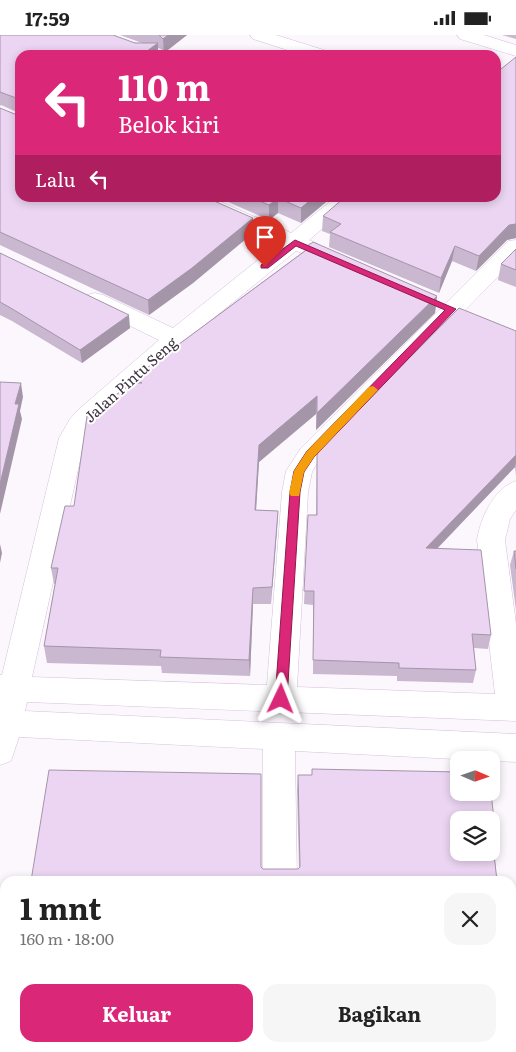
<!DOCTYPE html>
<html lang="id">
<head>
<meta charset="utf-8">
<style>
  body { margin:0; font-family:Literata,serif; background:#f6f6f6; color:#222; height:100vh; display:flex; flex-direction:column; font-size:19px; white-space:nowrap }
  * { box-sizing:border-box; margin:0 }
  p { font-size:16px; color:#767676 }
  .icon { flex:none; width:28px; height:28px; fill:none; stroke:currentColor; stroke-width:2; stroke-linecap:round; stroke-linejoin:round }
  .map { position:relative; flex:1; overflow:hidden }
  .panel { position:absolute; left:0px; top:841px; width:516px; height:176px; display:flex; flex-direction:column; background:#fff; border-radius:15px 15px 0 0; box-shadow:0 2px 8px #0003 }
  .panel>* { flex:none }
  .guide { position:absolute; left:15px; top:15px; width:486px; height:152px; border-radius:15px; box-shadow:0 2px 8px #0003; background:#db2777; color:#fff; overflow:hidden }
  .needle { width:32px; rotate:92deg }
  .tools { position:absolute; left:450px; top:716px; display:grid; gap:10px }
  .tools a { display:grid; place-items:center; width:50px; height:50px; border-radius:10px; background:#fff; box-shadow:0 2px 8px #0003; font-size:25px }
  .pin { position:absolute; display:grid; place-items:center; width:42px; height:42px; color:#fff; margin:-51px -21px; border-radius:50% 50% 50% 0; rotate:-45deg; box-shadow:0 0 5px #0007 }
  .pin .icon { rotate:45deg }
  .me { position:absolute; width:55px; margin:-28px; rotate:2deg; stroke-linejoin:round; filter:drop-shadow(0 0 4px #0008) }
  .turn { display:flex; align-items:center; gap:18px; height:105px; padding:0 20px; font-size:22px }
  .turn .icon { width:65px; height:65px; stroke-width:2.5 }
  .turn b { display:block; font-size:35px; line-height:42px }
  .then { display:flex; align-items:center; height:48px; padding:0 20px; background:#0003; gap:10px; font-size:19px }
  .round { display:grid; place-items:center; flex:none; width:52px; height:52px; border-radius:15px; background:#f6f6f6 }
  .summary { display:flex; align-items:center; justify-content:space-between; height:85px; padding:0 20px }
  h1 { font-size:30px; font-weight:700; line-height:38px }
  .action { display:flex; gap:10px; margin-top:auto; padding:10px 20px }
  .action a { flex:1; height:58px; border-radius:15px; background:#db2777; color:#fff; font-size:20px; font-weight:700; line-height:58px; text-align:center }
  .action a+a { background:#f6f6f6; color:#222 }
  .status { display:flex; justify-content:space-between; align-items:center; height:35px; padding:0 25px; background:#fff; direction:ltr }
  .status svg { height:14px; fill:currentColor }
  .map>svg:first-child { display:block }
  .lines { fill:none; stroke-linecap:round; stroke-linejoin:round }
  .minor-casing { stroke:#d4bfdb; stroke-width:1 }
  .minor { fill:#fff; fill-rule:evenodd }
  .wall { fill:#cab7d0 }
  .shaded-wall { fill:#a495a9 }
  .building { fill:#ebd5f2; stroke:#a495a9; fill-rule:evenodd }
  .route { fill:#db2777; stroke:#8e194d }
  .slow { fill:#f59e0b }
  .labels { text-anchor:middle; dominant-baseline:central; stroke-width:4; stroke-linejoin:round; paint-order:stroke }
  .street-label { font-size:15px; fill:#3e3541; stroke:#fff }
</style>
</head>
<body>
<div class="status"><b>17:59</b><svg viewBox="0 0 49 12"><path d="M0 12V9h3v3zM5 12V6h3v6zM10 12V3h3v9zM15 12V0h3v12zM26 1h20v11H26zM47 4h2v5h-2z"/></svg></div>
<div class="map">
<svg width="516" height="1017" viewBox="0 0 516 1017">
  <rect width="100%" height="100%" fill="#fcf7fd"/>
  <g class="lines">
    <!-- minor casing -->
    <g class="minor-casing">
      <g id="minor">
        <polygon points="250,0 276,0 327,16 330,20 303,20 253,4"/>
        <polygon points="457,0 484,0 516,10 516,21 460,4"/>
        <path d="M182,162h28l81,36 45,-36h23l-50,43 9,4 3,5 -3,5 -8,1 -14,-4 -113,92 -94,87 -4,8 -53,239 235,8 15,-193 4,-21 15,-23 207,-207 8,-1v18l-197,202 -7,12 -4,20 -11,195 198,7 -18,-154c3,-21 17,-52 39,-59v29l-6,9 -5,21 11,84v97l-489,-19 -2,9 491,23v28l-221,-11 2,130h-34v-132l-244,-12 -8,24 -11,4v-90h2l57,-237 11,-19 9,-10 80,-69 -72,-35 -3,-5 3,-5 8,-2 8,2 70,33 106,-85 -94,-42z"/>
        <rect x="259" y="1012" width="38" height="5"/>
      </g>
    </g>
    <!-- minor -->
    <use href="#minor" class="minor"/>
  </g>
  <!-- wall -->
  <g class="wall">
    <polygon points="0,0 142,8 120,0 187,0 164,18 161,14 158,13 158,20 20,162 253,198 193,248 149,280 0,210 0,73 17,80 19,78 1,70 0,71"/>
    <polygon points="502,0 516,0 516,4"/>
    <polygon points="516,22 516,203 507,205 476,236 452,226 439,258 329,212 330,199 322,196 323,181 496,162"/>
    <polygon points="217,162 332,162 301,188 278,178 269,185"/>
    <polygon points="307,211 437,261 435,278 316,395 316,379 259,427 256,475 278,476 277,493 271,569 253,569 250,641 162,638 161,631 47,628 44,611 55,549 54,549 51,533 74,471 136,348 136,345 144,338 144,335 307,214"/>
    <polygon points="516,214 516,252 498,245 501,229"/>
    <polygon points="0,218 130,293 82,328 12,286 0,280"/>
    <polygon points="516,296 516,441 515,432 437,514 491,600 488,614 474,613 476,635 473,648 397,646 397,641 313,639 313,570 304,569 308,480 316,480 317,420"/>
    <polygon points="514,516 516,516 516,575 510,530"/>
    <polygon points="298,740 497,810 494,817 497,846 31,846 261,832 263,834 298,834 299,833 297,755"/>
    <polygon points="5,923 5,987 1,986 0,984 0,951"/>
  </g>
  <!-- shaded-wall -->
  <g class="shaded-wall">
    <polygon points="168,0 187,0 164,18 163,4"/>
    <polygon points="158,8 158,20 147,16"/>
    <polygon points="314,162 332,162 301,188 301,173"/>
    <polygon points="278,163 278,178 269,185 269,170"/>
    <polygon points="253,183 253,198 193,248 149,280 148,265"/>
    <polygon points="516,189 516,203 507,205 476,236 479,221 509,190"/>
    <polygon points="455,211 452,226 439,258 441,243"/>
    <polygon points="437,261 435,278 316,395 317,378"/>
    <polygon points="129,280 130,293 82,328 80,315"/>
    <polygon points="21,348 23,362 20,376 22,384 0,479 0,449 15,369"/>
    <polygon points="317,361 316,379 259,427 255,492 255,475 259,410"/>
    <polygon points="516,420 516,427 515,432 424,527 426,513"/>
    <polygon points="278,476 277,493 271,569 272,552"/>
    <polygon points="0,509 2,518 0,528"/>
    <polygon points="253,553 253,569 250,641 249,625"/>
  </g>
  <!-- building -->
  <g class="building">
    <polygon points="0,0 113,0 135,8 158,8 147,16 159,20 20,20 20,162 205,162 253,183 192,233 148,265 0,197 0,73 17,80 20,78 19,64 0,57"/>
    <polygon points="159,0 168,0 163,4"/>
    <polygon points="516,22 516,189 509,190 479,221 455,211 441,243 330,197 341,189 323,181 345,162 496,162 496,38"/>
    <polygon points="251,162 314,162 301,173 278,163 269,170"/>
    <polygon points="313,207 437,261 317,378 317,361 259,410 255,475 278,476 272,552 253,553 249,625 160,622 161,615 44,611 58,533 51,533 65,471 74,471 87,381 132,348 142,348 136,345 147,337 144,335 309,213 307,211"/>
    <polygon points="516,214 516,235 501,229"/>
    <polygon points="0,218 129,280 80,315 9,272 0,267"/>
    <polygon points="459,273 516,296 516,420 426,513 481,515 491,600 472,599 476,635 399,633 399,628 313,625 314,556 304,556 308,480 317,480 317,420 321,412"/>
    <polygon points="0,347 21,348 15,369 19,369 0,449"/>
    <polygon points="514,516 516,516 516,534"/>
    <path d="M312,734l147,3v21h32l6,52h-4l4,36h-466l18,-111 212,4v93l2,2h35l2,-2 -2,-92h14zM459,785h32v33h-32z"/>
    <polygon points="5,923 5,975 0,975 0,951"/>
    <polygon points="511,951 515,951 516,961 516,1017 307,1017 307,1012 511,1012"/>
    <polygon points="5,987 5,1012 235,1012 235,1017 0,1017"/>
  </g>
  <!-- route -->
  <polygon class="route" points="295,205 456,274 314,422 304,437 300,457 287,664 286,668 281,670 277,668 275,664 290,457 294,436 307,416 445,275 296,211 268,233 261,233 261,230"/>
  <!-- slow -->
  <polygon class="slow" points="373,351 378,355 376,357 314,422 304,437 299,461 291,461 289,458 294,436 307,416 369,352"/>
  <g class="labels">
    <!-- street labels -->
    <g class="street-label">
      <text transform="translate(130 344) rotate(-42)">Jalan Pintu Seng</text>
    </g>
  </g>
</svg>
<div class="tools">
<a><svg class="needle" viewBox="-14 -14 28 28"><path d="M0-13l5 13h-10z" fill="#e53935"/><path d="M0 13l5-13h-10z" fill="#767676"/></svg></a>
<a><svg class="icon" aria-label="layers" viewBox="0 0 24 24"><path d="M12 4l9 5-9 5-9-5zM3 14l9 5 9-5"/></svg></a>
</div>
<div class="pin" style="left:265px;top:232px;background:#d93025"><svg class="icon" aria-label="arrive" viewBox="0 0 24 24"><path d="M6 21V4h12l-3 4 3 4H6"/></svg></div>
<svg class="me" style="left:281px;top:664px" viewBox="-20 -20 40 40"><path d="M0-17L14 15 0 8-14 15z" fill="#db2777" stroke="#fff" stroke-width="4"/></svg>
<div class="guide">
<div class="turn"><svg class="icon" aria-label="left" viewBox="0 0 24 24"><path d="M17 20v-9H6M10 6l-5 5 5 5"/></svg><div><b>110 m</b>Belok kiri</div></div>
<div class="then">Lalu<svg class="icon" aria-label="left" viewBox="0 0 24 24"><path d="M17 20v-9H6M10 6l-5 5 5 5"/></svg></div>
</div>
<section class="panel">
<div class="summary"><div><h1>1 mnt</h1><p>160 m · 18:00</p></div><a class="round"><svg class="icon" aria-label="close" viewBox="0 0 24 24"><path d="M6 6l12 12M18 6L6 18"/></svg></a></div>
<div class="action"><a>Keluar</a><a>Bagikan</a></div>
</section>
</div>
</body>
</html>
